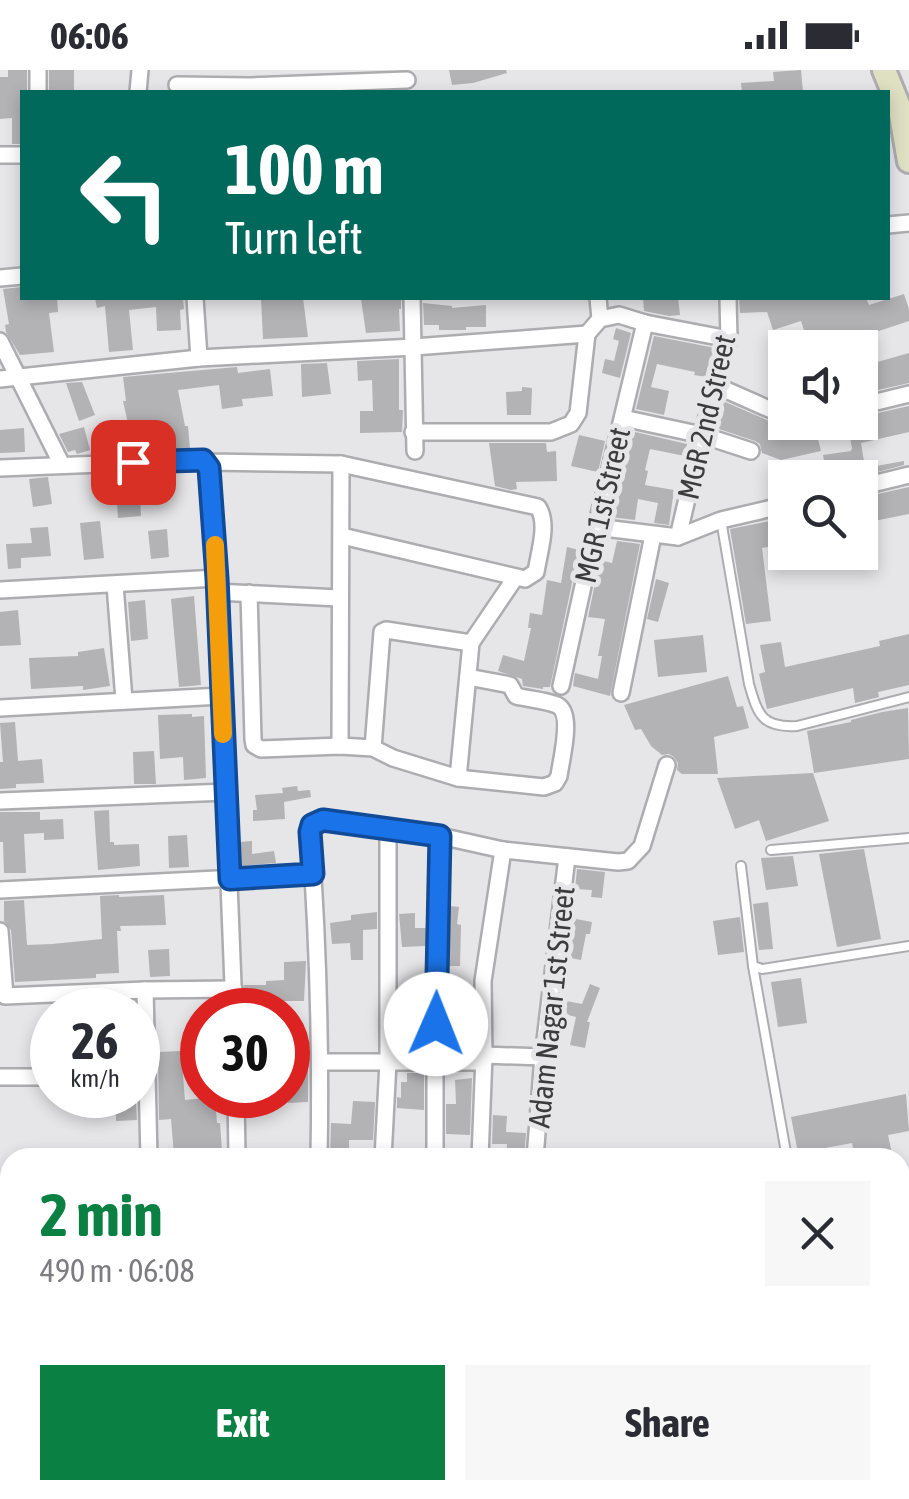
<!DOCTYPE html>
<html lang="en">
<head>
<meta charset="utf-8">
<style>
  body { margin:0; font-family:"Asap Condensed",sans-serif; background:#f7f7f7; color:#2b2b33; height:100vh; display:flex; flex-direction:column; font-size:38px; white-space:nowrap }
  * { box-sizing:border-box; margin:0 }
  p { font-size:32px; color:#7c7c81 }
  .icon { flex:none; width:55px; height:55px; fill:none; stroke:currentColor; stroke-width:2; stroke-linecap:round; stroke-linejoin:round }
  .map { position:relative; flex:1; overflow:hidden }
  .drawer { position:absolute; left:0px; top:1078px; width:910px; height:352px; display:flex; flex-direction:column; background:#fff; border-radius:30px 30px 0 0; box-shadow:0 5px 15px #0003 }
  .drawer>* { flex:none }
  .banner { position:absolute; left:20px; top:20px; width:870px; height:210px; border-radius:0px; box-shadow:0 5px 15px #0003; background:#00695c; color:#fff; overflow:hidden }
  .fabs { position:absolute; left:768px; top:260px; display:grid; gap:20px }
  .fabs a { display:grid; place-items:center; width:110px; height:110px; border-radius:0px; background:#fff; box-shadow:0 5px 15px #0003; font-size:50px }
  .speed { position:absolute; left:30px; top:918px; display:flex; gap:20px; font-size:50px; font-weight:700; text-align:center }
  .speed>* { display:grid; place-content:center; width:130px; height:130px; border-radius:50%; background:#fff; box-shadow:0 5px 15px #0003; line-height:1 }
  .speed small { font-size:25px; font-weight:400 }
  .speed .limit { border:15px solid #d22; background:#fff; color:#111 }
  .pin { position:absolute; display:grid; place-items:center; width:85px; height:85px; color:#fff; margin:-42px; border-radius:20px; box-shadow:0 5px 15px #0006 }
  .me { position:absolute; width:110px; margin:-55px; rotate:1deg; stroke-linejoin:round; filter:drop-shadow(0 0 8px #0008) }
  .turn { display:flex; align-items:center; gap:35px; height:210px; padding:0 40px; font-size:45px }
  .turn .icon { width:130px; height:130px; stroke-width:2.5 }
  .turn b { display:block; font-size:70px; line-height:85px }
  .round { display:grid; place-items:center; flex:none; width:105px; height:105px; border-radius:0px; background:#f7f7f7 }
  .overview { display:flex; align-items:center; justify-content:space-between; height:170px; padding:0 40px }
  h1 { font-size:60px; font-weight:700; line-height:75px; color:#0b8043 }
  .button { display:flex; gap:20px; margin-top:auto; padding:20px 40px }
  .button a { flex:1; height:115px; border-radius:0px; background:#0b8043; color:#fff; font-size:40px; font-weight:700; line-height:115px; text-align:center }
  .button a+a { background:#f7f7f7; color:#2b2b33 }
  .status { display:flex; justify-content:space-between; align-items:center; height:70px; padding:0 50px; background:#fff; direction:ltr }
  .status svg { height:28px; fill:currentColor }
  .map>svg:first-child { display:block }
  .building { fill:#b3b2b5 }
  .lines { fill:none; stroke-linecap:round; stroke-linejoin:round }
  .lane-casing { stroke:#adacaf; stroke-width:12 }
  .street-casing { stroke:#adacaf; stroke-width:20 }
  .secondary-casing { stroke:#adacaf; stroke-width:28 }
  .lane { stroke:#fff; stroke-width:8 }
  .street { stroke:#fff; stroke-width:15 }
  .secondary { stroke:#dfe0c2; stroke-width:22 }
  .route-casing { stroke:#114b97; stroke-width:25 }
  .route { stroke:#1a73e8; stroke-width:18 }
  .slow { stroke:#f59e0b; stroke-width:18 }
  .labels { text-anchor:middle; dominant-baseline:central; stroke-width:10; stroke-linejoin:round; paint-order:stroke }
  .street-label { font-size:30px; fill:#3c3c3d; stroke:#e6e5e8 }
</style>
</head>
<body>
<div class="status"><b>06:06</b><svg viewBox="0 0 49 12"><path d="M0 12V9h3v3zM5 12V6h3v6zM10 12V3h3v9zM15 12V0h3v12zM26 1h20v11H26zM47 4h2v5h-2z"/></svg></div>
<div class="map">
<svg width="909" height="1429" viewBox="0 0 909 1429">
  <rect width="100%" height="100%" fill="#e6e5e8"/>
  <!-- building -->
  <g class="building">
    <polygon points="8,0 27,0 27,22 22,22 22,74 12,74 12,48 0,49 0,7 8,7"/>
    <rect x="49" y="0" width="25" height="22"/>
    <polygon points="449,0 506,0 507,3 473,13 452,15"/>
    <polygon points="801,0 803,22 742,22 741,13 774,11 773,2"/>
    <polygon points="22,217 22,228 57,228 58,242 49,243 54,282 20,285 6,262 5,255 9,254 3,219"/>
    <polygon points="904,224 909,239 909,251 849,271 851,278 810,278 801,251 773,260 767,242 740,243 739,228 866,228 869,235"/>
    <polygon points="95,228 183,228 184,239 180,240 181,260 157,261 156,237 129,240 133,280 109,282 105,236 97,238"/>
    <polygon points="261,228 303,228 308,267 263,269"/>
    <polygon points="376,228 401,228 401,239 399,239 400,261 366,263 361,229"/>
    <polygon points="643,228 678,228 680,245 669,246 644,241"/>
    <polygon points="423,233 452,236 452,238 486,235 486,257 466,257 466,260 439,260 439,255 424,255"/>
    <polygon points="616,258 631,263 620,308 602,303 605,289 614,291 619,271 613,269"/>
    <polygon points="654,266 715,278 707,307 694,305 695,302 657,294 651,317 669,321 664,345 636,339"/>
    <polygon points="909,283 909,313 860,324 860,297"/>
    <polygon points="399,289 399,340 403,340 402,362 360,363 360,341 373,341 372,310 358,311 357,291"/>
    <polygon points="327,293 331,324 302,327 301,294"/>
    <polygon points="237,297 238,303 270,299 273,326 242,329 243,336 222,339 219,315 178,320 185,356 188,356 190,379 163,380 163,377 134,381 123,331 126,331 123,307"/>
    <polygon points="82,312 95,345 79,351 66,313"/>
    <polygon points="522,317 532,318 531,345 507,345 506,322 522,321"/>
    <polygon points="723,331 776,354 771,367 815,357 821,381 781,390 762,383 760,374 755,371 716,358"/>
    <polygon points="909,336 909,362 861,373 865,398 904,391 904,395 854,408 827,408 823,385 851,381 852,378 847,352 860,352 860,347"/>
    <polygon points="84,357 90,380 77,384 75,380 68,382 59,364"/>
    <polygon points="24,358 25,382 0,383 0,360"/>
    <polygon points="631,361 687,374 685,386 650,379 645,400 648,401 645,415 674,420 669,455 654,453 658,433 638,429 635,450 610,447"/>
    <polygon points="579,365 605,371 598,402 571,396"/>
    <polygon points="489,373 546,373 547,382 556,381 557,411 516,412 517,419 511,420 495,416"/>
    <polygon points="158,403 160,425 140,427 141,446 118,448 117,433 123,433 121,404"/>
    <polygon points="48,407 52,434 33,437 29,409"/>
    <polygon points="909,417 909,444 874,451 875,457 860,460 860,428"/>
    <polygon points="785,448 785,474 762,478 771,551 746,554 730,459"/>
    <polygon points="100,451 104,488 84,490 80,453"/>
    <polygon points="48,457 51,486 21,488 21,498 8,499 6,474 32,473 30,458"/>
    <polygon points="167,459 169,487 151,489 148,461"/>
    <polygon points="617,471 640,474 610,626 573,616 575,603 598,609 602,586 598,586 605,549 588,547 600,490 612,493"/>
    <polygon points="567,477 579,480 550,617 543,617 543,619 523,616 522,609 498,601 503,585 524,591 531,558 528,558 530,543 542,545 547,510 561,513"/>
    <polygon points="656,509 669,513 658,552 647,549"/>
    <polygon points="194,526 201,615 179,617 171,529"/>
    <polygon points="145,530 148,569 131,571 128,532"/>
    <polygon points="18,540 21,575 0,576 0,542"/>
    <polygon points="909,564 909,615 878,622 879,627 855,633 853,618 767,639 759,604 765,602 760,575 781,572 785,597 880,576 879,571"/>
    <polygon points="703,565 707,602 658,607 654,570"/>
    <polygon points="104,578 110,616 83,620 83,616 31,619 29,588 78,586 78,582"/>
    <polygon points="728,606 737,637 743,636 749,658 714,667 718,704 682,704 677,700 678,693 674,687 669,684 662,685 651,676 641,659 635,660 624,635"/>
    <polygon points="908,638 909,689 814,703 807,661 851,652 851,650 882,642"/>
    <polygon points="192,644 192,647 204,646 206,708 184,710 183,687 160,689 158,645"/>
    <polygon points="15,652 18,691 42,689 44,713 16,714 16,718 0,719 0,692 3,692 0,653"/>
    <polygon points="154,681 156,714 134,714 133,682"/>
    <polygon points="813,703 829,751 766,771 759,750 735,759 717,708"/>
    <polygon points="297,716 298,721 310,720 311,727 284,732 285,749 253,751 253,740 257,740 255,725 283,723 282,718"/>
    <polygon points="109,740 110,772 114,772 114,775 139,774 140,796 98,800 94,741"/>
    <polygon points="0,742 40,742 40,750 63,749 64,769 44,770 44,763 24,764 26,803 4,803 3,772 0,772"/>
    <polygon points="187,765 189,797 169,798 168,766"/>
    <polygon points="252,771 252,784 274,781 276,793 240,796 239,772"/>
    <polygon points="864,779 881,869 837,877 819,784"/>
    <polygon points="793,786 798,816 766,820 761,788"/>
    <polygon points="577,799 605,802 602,828 591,827 592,820 575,819"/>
    <polygon points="119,825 119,827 164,825 166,855 120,856 121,861 117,861 119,903 96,904 96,908 15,912 11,860 4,851 4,831 24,830 27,875 52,874 102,869 100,826"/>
    <polygon points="768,832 773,879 759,880 753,834"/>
    <polygon points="450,836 459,837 457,854 461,855 460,896 448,896"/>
    <polygon points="377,842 377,859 363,860 363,890 351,890 350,873 332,874 330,853 351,850 351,845"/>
    <polygon points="415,843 415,858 427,858 426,876 402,877 399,844"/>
    <polygon points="740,847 744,882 718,885 713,851"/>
    <polygon points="571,848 592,852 590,864 586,864 581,890 566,887"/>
    <polygon points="169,879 170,906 150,907 148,880"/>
    <polygon points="306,891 304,931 245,931 244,915 266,915 266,911 284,910 284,892"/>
    <polygon points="801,908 807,953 778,957 771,912"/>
    <polygon points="590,914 600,918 587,952 590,952 585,978 570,975 576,947 560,943 561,930 582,934"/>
    <polygon points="181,981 185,1030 215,1027 217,1053 220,1053 222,1080 174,1085 171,1049 159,1050 158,982"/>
    <polygon points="308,991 308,1032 288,1033 288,1020 295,1020 294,992"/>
    <polygon points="407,1003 424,1003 424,1040 397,1038 397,1027 401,1028 401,1012 407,1012"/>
    <polygon points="472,1008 470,1065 446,1064 446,1034 456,1034 455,1010"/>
    <polygon points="906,1024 909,1061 888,1065 893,1088 855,1088 852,1073 798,1083 791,1047"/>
    <polygon points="93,1027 110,1027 110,1035 136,1033 137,1050 116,1051 116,1045 94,1046"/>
    <polygon points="353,1031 375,1032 373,1070 349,1070 349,1088 330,1088 331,1053 351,1054"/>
    <polygon points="493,1045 507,1046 506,1062 526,1063 524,1088 506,1088 507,1074 492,1074"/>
  </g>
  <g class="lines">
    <!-- lane casing -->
    <g class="lane-casing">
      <g id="lane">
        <path d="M721,450l28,164c9,31 13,44 48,42l112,-29"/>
        <polyline points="771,780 909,768"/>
        <polyline points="741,796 753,896 762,899 909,876"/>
        <polyline points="753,896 787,1088"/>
        <polyline points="900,1376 909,1374"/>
        <polyline points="715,1420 717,1429"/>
      </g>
    </g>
    <!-- street casing -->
    <g class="street-casing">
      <g id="street">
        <polyline points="38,0 38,22"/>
        <polyline points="177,15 250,16 407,10"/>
        <polyline points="138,22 140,0"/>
        <polyline points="0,85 22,85"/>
        <polyline points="888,155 909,153"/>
        <polyline points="0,208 22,206"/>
        <polyline points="195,228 199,288"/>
        <polyline points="412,228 415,381"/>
        <polyline points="598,228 600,249"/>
        <polyline points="0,271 62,395"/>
        <polyline points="0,309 199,288 414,277 587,264"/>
        <polyline points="717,316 785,346"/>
        <polyline points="860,336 909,324"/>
        <polyline points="623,348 702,365 751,381"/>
        <polyline points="413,362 551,362 571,354 578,343 587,264 600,249 619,245 645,253 729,269"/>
        <polyline points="207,392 217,508 234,940"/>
        <path d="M0,398l203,-8 4,2 134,2 197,43c11,17 1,45 -2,65l-11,7 -183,-43"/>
        <polyline points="860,417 909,405"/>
        <polyline points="596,457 678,467 721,450 785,435"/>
        <polyline points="678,467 702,365 729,269 728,228"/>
        <polyline points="115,515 124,630"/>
        <polyline points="0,520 217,508"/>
        <polyline points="217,522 339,528"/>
        <path d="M249,523l4,146 1,6 7,4 79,-3 33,2 20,10 65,20 86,9 11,-4 4,-7c2,-16 15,-63 -2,-71 -12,-5 -29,-6 -41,-9l-6,-11 -42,-8"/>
        <polyline points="561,616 596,457 645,253"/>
        <polyline points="621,623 653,465"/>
        <polyline points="0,638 221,626"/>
        <polyline points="340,676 341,394"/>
        <polyline points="373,678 382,562 386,560 471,573"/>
        <polyline points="458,708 471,573 515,508"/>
        <polyline points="0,731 226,722"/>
        <polyline points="0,820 313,804"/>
        <polyline points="0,861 5,926 145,920 234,919"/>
        <polyline points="145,920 149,1088"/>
        <polyline points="484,985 543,987"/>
        <polyline points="321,992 484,992"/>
        <polyline points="0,1007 52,1007"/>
        <polyline points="236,1025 237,1088"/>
        <path d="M319,1088c2,-109 -1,-218 -9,-326l2,-7 11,-5 117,16 63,14 115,12 10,-1 14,-15 25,-81"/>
        <polyline points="383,1088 388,992 388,759"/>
        <polyline points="435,1088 435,992 440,766"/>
        <polyline points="480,1088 484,985 483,911 503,780"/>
        <polyline points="535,1088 543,987 567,787"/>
      </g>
    </g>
    <!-- secondary casing -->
    <g class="secondary-casing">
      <g id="secondary">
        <polyline points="884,0 900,39 909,91"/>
        <polyline points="900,1185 909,1182"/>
        <polyline points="0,1213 10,1213"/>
      </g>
    </g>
    <!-- lane -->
    <use href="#lane" class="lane"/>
    <!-- street -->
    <use href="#street" class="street"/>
    <!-- secondary -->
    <use href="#secondary" class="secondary"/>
  </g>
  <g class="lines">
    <!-- route casing -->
    <g class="route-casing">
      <polyline id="route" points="133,392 203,390 209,398 217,508 230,809 313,804 310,762 312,755 323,750 440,766 436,954"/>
    </g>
    <!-- route -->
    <use href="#route" class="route"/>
    <!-- slow -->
    <polyline class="slow" points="215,475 223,664"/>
  </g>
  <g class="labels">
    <!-- street labels -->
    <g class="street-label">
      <text transform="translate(706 347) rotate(-77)">MGR 2nd Street</text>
      <text transform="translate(602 435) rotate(-77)">MGR 1st Street</text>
      <text transform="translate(551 937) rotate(-84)">Adam Nagar 1st Street</text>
    </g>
  </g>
</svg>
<div class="fabs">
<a><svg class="icon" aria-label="sound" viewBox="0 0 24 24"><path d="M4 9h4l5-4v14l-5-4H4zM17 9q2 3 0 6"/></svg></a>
<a><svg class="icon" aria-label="search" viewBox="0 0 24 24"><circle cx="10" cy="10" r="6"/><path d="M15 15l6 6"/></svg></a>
</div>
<div class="speed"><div>26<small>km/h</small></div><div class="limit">30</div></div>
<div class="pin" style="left:133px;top:392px;background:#d93025"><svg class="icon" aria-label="arrive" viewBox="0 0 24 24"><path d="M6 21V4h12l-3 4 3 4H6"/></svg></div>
<svg class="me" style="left:436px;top:954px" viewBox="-20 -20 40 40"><circle r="19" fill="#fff"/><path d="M0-13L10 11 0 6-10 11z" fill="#1a73e8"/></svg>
<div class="banner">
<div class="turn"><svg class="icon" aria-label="left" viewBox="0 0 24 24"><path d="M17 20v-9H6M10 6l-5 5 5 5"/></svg><div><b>100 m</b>Turn left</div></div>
</div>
<section class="drawer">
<div class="overview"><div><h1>2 min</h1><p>490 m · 06:08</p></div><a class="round"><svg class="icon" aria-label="close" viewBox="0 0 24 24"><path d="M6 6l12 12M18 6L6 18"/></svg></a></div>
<div class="button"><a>Exit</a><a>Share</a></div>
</section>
</div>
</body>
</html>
